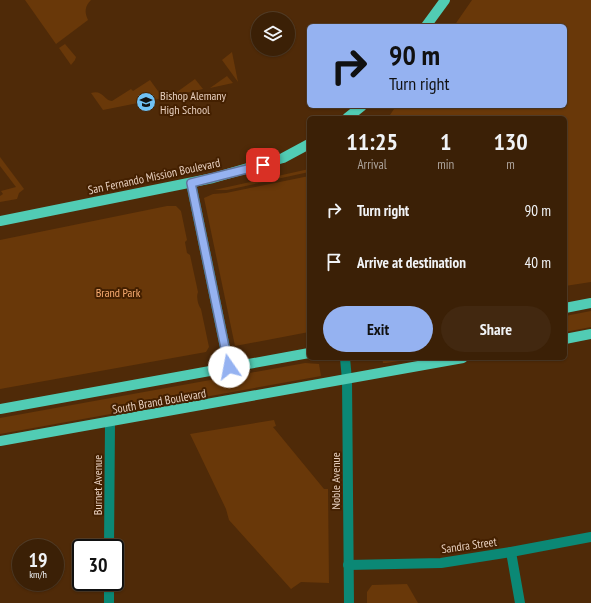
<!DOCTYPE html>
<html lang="en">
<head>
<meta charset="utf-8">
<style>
  body { margin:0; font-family:"PT Sans Narrow",sans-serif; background:#422810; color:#f1f3f6; height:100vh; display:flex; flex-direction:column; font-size:15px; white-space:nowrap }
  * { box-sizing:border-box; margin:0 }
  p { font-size:13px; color:#aca39b }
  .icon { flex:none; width:22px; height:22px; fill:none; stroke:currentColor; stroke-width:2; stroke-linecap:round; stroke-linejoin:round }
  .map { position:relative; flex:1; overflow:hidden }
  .drawer { position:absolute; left:307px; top:116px; width:260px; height:244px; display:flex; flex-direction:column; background:#3b2006; border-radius:6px; box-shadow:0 1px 3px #0004,0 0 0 1px #543e28 }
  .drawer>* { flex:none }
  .guide { position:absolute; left:307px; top:24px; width:260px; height:84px; border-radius:6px; box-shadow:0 1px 3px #0004,0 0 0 1px #543e28; background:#95b2f1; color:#111; overflow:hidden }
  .tools { position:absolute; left:251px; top:12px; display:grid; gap:8px }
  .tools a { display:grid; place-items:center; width:44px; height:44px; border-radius:50%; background:#3b2006; box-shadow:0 1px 3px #0004,0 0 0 1px #543e28; font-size:20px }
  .speed { position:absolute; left:12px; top:539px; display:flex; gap:8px; font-size:20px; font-weight:700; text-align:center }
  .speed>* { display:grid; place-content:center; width:52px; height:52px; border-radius:50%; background:#3b2006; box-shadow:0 1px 3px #0004,0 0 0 1px #543e28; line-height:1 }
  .speed small { font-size:10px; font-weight:400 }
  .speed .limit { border:2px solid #111; border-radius:6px; background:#fff; color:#111 }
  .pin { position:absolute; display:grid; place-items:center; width:34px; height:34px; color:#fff; margin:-17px; border-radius:8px; box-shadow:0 2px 6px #0006 }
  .me { position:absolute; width:44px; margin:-22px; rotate:348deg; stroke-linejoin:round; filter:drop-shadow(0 0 3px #0008) }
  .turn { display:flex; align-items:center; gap:14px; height:84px; padding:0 16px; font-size:18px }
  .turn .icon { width:52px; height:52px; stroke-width:2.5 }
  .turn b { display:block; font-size:28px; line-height:34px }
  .eta { display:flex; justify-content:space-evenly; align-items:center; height:68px; text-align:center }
  .eta b { font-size:24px; font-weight:800; line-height:28px }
  .action { display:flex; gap:8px; margin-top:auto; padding:8px 16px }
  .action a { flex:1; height:46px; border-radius:24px; background:#95b2f1; color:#111; font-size:16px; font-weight:800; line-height:46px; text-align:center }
  .action a+a { background:#422810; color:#f1f3f6 }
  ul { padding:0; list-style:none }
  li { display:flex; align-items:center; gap:12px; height:52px; padding:0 16px }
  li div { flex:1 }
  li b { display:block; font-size:15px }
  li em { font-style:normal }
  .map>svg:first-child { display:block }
  .green { fill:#693809 }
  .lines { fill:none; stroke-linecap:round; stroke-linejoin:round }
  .minor { stroke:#0b8875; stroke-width:10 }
  .major { stroke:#51ccb4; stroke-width:10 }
  .route-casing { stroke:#61749d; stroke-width:10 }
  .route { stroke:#95b2f1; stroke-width:7 }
  .labels { text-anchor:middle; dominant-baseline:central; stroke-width:4; stroke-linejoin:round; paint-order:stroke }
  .poi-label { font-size:12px; fill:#e8d0bf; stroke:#442000; text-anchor:start }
  .street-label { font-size:12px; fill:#e8d0bf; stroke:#442000 }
  .park-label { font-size:12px; fill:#f9ac71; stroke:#442000 }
</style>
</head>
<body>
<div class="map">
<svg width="591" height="603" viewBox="0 0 591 603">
  <rect width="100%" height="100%" fill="#4f2a08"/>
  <!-- green -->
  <g class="green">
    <path d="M25,0h66c-6,6 -7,12 -3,20l-32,24z"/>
    <polygon points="472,0 591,0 591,282 565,286 565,118 388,118 396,106 565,106 565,26 454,26"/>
    <polygon points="65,44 76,57 75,60 71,65 59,48"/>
    <polygon points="232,52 238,82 222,60"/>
    <polygon points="227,76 233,83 210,88"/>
    <polygon points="195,79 203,89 176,95 177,92"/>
    <path d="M150,80l13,18 -60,12 -12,-17c11,-4 13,7 21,8l19,-12 2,2z"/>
    <polygon points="0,157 24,189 19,193 17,199 0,202 0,196 3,194 1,191 16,187 0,166"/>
    <polygon points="309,169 309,172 227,190 214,190"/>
    <polygon points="309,176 309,332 235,346 204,198 213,194 226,193"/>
    <path d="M167,206h9l5,5 6,29 -2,2 2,11 3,2 8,37c-2,5 0,13 3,17l8,38 -3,5 -206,37v-149z"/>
    <polygon points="591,311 591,327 565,332 565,316"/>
    <polygon points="382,358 420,358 386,363 383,363"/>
    <polygon points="305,363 319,364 321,376 0,434 0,418"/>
    <polygon points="274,420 276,426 273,427 324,489 328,489 329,583 301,582 291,589 229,520 226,509 190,434"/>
    <polygon points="407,584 418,603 367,603 367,592 372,585"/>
  </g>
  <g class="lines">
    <!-- minor -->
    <g class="minor">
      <polyline points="191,183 229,367"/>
      <polyline points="345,358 347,380 349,603"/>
      <polyline points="109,548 110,423"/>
      <polyline points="511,552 520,603"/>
      <polyline points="348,565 441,563 511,552 591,537"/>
      <polyline points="109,603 109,582"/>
    </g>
    <!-- major -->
    <g class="major">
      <polyline points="426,26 445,0"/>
      <polyline points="347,118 362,106"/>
      <polyline points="0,221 213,178 283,158 309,144"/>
      <polyline points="565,308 591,303"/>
      <polyline points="565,339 591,334"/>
      <polyline points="0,409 309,353"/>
      <polyline points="0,441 463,358"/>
    </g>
  </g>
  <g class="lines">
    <!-- route casing -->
    <g class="route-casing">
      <polyline id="route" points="229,367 191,183 263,165"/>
    </g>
    <!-- route -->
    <use href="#route" class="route"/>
  </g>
  <!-- icons -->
  <defs>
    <g id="school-disc" transform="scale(1)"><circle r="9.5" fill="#70c1f4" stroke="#442000"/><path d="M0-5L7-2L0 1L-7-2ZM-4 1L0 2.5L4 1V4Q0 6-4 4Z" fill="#111"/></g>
  </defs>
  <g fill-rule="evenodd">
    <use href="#school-disc" x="146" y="102"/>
  </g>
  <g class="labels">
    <!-- poi labels -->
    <g class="poi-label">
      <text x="160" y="95">Bishop Alemany<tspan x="160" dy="14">High School</tspan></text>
    </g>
    <!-- street labels -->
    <g class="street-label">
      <text transform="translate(154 176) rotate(-12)">San Fernando Mission Boulevard</text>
      <text transform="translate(159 401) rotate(-10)">South Brand Boulevard</text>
      <text transform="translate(335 481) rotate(-90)">Noble Avenue</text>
      <text transform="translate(97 485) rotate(-90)">Burnet Avenue</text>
      <text transform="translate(469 545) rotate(-8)">Sandra Street</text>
    </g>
    <!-- park labels -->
    <g class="park-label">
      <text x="118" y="292">Brand Park</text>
    </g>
  </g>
</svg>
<div class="tools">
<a><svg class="icon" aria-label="layers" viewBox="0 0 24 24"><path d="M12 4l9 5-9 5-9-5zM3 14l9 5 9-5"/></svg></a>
</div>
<div class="speed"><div>19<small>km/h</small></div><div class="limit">30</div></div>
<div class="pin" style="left:263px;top:165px;background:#d93025"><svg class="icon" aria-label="arrive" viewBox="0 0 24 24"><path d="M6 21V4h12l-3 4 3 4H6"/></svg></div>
<svg class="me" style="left:229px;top:367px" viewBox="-20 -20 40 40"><circle r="19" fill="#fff"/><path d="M0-13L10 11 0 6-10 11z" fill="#95b2f1"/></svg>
<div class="guide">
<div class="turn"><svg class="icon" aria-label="right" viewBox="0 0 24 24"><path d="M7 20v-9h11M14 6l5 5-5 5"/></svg><div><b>90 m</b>Turn right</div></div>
</div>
<section class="drawer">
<div class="eta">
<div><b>11:25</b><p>Arrival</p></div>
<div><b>1</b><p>min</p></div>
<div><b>130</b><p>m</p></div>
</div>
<ul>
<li><svg class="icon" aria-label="right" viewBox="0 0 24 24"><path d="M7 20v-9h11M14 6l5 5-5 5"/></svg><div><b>Turn right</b></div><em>90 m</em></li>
<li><svg class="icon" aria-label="arrive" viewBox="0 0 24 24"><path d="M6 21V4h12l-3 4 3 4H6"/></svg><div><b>Arrive at destination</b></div><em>40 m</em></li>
</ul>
<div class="action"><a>Exit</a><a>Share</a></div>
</section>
</div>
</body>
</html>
